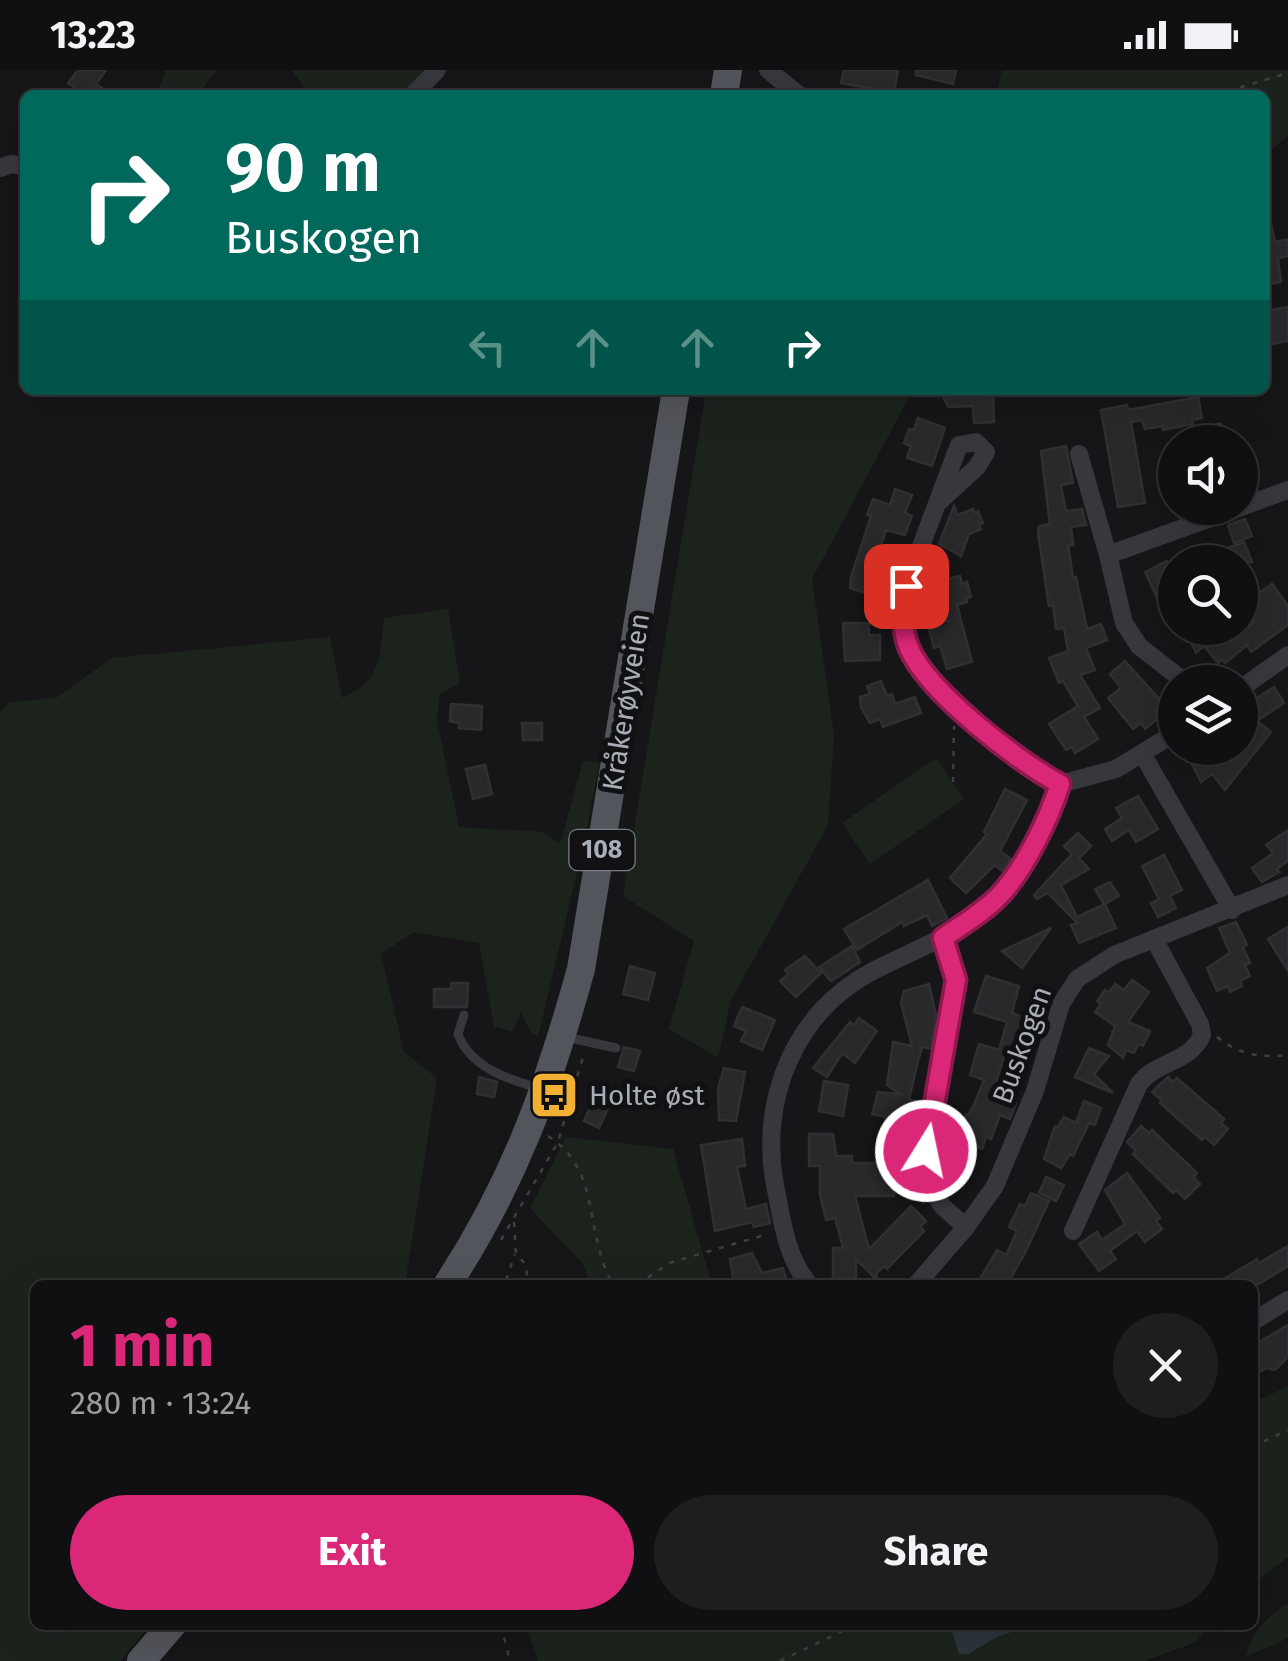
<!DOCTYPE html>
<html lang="en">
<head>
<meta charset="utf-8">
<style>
  body { margin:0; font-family:"Fira Sans",sans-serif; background:#1e1e20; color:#f1f3f6; height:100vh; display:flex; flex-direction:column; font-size:38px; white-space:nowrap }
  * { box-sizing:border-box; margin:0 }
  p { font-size:32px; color:#9c9d9f }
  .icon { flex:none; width:55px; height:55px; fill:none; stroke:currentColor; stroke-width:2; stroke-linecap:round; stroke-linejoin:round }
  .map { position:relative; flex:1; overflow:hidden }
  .side { position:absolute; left:30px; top:1210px; width:1228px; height:350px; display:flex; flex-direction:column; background:#101012; border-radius:15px; box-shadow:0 10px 40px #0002,0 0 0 2px #303032 }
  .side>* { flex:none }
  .guide { position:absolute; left:20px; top:20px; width:1250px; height:305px; border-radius:15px; box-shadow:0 10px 40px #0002,0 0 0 2px #303032; background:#00695c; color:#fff; overflow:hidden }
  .fabs { position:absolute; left:1158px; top:355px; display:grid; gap:20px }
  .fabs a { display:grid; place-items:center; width:100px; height:100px; border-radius:50%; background:#101012; box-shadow:0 10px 40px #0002,0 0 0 2px #303032; font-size:50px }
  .pin { position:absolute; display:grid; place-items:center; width:85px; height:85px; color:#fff; margin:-42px; border-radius:20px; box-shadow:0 5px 15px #0006 }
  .me { position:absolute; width:110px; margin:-55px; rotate:10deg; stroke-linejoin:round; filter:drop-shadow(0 0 8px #0008) }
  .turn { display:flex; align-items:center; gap:35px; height:210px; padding:0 40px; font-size:45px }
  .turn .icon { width:130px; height:130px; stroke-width:2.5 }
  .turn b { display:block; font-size:70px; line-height:85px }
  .lanes { display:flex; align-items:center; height:95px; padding:0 40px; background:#0003; justify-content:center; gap:50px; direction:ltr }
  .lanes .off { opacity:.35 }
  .round { display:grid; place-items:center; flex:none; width:105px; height:105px; border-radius:52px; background:#1e1e20 }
  .headline { display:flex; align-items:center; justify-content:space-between; height:170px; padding:0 40px }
  h1 { font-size:60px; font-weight:700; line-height:75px; color:#db2777 }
  .primary-button { display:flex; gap:20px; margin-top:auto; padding:20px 40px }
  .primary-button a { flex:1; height:115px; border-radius:60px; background:#db2777; color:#fff; font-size:40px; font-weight:700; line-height:115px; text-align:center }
  .primary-button a+a { background:#1e1e20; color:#f1f3f6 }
  .status { display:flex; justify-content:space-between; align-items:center; height:70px; padding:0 50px; background:#101012; direction:ltr }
  .status svg { height:28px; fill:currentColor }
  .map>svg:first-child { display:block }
  .green { fill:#1c231d }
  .water { fill:#2c353c }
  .building { fill:#29292c; stroke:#303034; stroke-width:2.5 }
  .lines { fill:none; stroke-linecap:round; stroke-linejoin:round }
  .path { stroke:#3d3f44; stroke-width:2.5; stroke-dasharray:5 8; stroke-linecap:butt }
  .lane { stroke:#37383d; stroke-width:9 }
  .street { stroke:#37383d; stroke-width:18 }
  .primary { stroke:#53555c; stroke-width:28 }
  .route-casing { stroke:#8e194d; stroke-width:25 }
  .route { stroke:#db2777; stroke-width:18 }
  .labels { text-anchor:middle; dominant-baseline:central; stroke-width:10; stroke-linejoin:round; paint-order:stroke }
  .shield { fill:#111113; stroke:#7b7e86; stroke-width:2.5 }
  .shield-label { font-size:25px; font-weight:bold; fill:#a8adb8 }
  .street-label { font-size:28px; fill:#a8adb8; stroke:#111113 }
  .poi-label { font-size:28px; fill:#a8adb8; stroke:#111113; text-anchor:start }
</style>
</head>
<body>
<div class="status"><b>13:23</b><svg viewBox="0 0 49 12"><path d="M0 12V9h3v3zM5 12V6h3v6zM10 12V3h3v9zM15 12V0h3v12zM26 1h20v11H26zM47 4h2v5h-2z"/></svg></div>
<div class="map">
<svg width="1288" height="1591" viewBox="0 0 1288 1591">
  <rect width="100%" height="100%" fill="#161618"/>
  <!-- green -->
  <g class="green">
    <polygon points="166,0 217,0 197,25 157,25"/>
    <polygon points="292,0 431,0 403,25 310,25"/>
    <polygon points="1002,0 1288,0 1288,66 1265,85 1265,25 996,25"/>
    <polygon points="913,320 812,509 834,665 828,755 731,930 718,988 669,959 694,871 623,826 706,321"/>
    <polygon points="1060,320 1208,320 1131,327 1067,324"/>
    <path d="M448,539l12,74 -20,11 -3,26 22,107 84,5 17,12 23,-83 16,2 -13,71 -48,203 -8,-6 -9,-19 -9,20 -18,-6 -15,-83 -65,-11 -33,22 23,98 33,26 -32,207h-370v340h115l-30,36h-120v-948l10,-11 46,-4 56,-40 218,-21 12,61c41,-18 37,-40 42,-80z"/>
    <polygon points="936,688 964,729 870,794 842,753"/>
    <polygon points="566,1067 673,1079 712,1215 591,1215 583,1194 530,1138"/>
    <polygon points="1288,1316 1288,1487 1253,1514 1253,1333"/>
    <path d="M1288,1534v34l-42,19c4,-24 22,-42 42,-53z"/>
    <polygon points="526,1555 1211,1555 1194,1573 1144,1591 538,1591"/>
  </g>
  <!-- water -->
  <polygon class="water" points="950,1555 1048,1555 1014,1561 997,1567 968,1584 959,1584"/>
  <!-- building -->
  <g class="building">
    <polygon points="78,0 106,0 96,14 112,25 85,25 68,13"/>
    <polygon points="844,0 898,0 894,23 841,13"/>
    <polygon points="916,0 956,0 953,14 916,5"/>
    <polygon points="1265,154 1271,154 1275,172 1288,169 1288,186 1278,188 1281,212 1265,215"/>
    <polygon points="1288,237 1288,271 1272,274 1270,264 1265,265 1266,241"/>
    <polygon points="940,320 993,320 994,352 974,353 973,336 948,337"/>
    <polygon points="1198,327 1202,348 1192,350 1193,354 1163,360 1163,356 1145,359 1142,350 1131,352 1145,433 1118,437 1101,340 1127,335 1128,340"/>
    <polygon points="918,348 945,358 932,396 907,388 911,376 904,373 909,359 914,360"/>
    <polygon points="1066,376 1073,413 1061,415 1066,441 1082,439 1086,455 1071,457 1073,475 1068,475 1073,508 1076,507 1087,559 1101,554 1107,570 1086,578 1095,600 1080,605 1100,638 1084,647 1098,669 1075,683 1072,677 1066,680 1049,654 1078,636 1063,611 1059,613 1049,588 1068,581 1064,558 1056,559 1053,535 1049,536 1038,463 1039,456 1050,454 1041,381"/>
    <polygon points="895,419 912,425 905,443 912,446 905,465 886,460 876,490 886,494 875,526 850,518 851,507 871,446 867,445 873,429 890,435"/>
    <polygon points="954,436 958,445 973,439 975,443 978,441 983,453 979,455 981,459 969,464 961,486 939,474"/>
    <polygon points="1245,449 1252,466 1234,473 1228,455"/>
    <polygon points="1244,472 1252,492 1219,492 1216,482"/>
    <polygon points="1167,491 1175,508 1175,536 1164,542 1145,502"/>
    <polygon points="960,506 962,514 967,512 971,527 966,528 967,532 957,535 972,592 947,599 940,576 934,578 927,552 950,551 918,541 940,534 936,512"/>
    <polygon points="1272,514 1288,536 1288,555 1251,582 1247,575 1225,593 1222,590 1218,593 1204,576 1196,583 1188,566 1199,558 1220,558 1230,570 1254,553 1246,541 1258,533 1254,526"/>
    <polygon points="843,553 869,553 869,565 880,565 880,590 845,591"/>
    <polygon points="1125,591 1164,634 1156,640 1161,646 1145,659 1141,653 1133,659 1108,628 1121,618 1110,604"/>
    <polygon points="881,611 887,626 892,624 895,634 915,627 921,643 883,657 880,649 870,653 861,637 860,627 870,624 867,616"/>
    <polygon points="1274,617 1284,633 1257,651 1271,662 1225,720 1212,704 1201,712 1189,688 1207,678 1240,678 1240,651 1254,630"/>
    <polygon points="451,634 482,636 481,660 459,658 459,653 450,651"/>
    <polygon points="522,653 542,653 542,670 523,670"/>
    <polygon points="485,695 492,724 473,729 466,699"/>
    <polygon points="1005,719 1027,730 1000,781 1011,789 1002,801 995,795 966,823 950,808 987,764 984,762"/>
    <polygon points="1138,726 1158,759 1136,772 1129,760 1112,771 1105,759 1122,748 1116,738"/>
    <polygon points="1288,760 1288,791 1277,799 1279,802 1262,812 1252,798 1273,783 1266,775"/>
    <polygon points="1078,763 1091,776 1079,788 1089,799 1061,815 1077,847 1105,834 1116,858 1079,873 1071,855 1077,853 1048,823 1037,829 1034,825 1072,784 1064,776"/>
    <polygon points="1164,785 1182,820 1170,826 1176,838 1158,847 1151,833 1159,829 1142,796"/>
    <polygon points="928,810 947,848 932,856 927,845 904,856 902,852 857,880 844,859"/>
    <polygon points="1110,812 1119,826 1104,834 1095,819"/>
    <polygon points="1236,852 1247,875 1243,877 1250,893 1245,895 1250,906 1240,911 1242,916 1230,922 1228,916 1217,921 1207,898 1230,883 1219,858"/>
    <polygon points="1288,857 1288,901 1268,869"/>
    <polygon points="1051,858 1022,898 1002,881"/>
    <polygon points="852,876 860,892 831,911 819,897"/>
    <polygon points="805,886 821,903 796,927 780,911 788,904 785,900"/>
    <polygon points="630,896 655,903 648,930 623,924"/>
    <polygon points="986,906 1019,916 1012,943 1037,951 1026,989 1005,982 993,1023 1016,1033 1010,1049 1000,1045 991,1069 986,1067 982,1079 959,1070 966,1044 968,1045 974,1035 984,1010 970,1005 979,974 999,980 1007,952 974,942"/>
    <polygon points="1132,910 1149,922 1128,952 1150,961 1143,976 1138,974 1134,983 1126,980 1123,988 1108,975 1115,956 1095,942 1101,934 1097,931 1105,920 1109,922 1115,914 1124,920"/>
    <polygon points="451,913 468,913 467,937 434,937 434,919 451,919"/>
    <polygon points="929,914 936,945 931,979 922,977 916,999 909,1029 916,1031 906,1058 885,1053 886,1047 872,1044 878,1022 900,1024 887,1015 893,972 912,976 901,933 904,921"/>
    <polygon points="742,937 775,950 762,980 741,971 746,961 734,956"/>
    <polygon points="859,948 877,961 855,993 842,983 827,1007 813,998 850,952 854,955"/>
    <polygon points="624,977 640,981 634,1001 618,997"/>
    <polygon points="1089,978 1109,986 1094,1004 1113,1023 1075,1007"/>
    <polygon points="724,998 745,1002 736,1051 719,1050 718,1018"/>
    <polygon points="479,1007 497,1012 494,1027 477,1024"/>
    <polygon points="1168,1007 1173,1012 1177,1008 1224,1049 1221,1053 1228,1059 1214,1075 1205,1067 1202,1070 1160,1033 1162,1030 1152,1022"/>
    <polygon points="824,1011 848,1015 843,1046 819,1041"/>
    <polygon points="593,1031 608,1038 599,1058 584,1051"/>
    <polygon points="1084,1031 1101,1038 1095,1055 1089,1053 1073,1086 1070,1084 1061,1098 1044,1089 1055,1056 1058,1057 1064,1047 1076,1053"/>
    <polygon points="1141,1056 1149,1063 1152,1060 1197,1103 1193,1107 1200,1114 1185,1129 1176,1120 1173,1123 1133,1084 1136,1081 1127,1072"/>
    <polygon points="809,1064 833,1064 836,1086 852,1086 852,1093 894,1093 894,1126 855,1126 869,1179 911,1136 926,1151 920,1157 924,1161 887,1199 884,1196 876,1204 878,1211 856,1189 856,1208 833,1208 833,1178 843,1178 835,1148 826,1150 820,1125 820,1096 809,1096"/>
    <polygon points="742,1069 745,1096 737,1097 746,1139 766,1134 770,1153 754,1157 752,1152 715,1161 701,1075"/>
    <polygon points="1127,1103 1160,1148 1156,1151 1162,1159 1145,1172 1137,1161 1110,1181 1116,1189 1099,1201 1079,1174 1097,1162 1102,1170 1125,1154 1105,1120"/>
    <polygon points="1046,1107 1064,1115 1056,1131 1039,1123"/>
    <polygon points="1031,1123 1049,1131 1026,1181 1007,1215 990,1215 980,1209 997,1180 1006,1185 1017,1161 1009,1157 1020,1134 1025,1136"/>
    <polygon points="1288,1176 1288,1196 1257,1215 1214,1215 1257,1189 1259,1193"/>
    <polygon points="752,1183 762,1203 783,1198 788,1215 734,1215 730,1189"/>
    <polygon points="1288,1255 1288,1287 1275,1300 1266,1298 1258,1303 1252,1293 1252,1276"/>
  </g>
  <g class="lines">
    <!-- path -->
    <g class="path">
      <polyline points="1215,25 1288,3"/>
      <polyline points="953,712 954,656"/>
      <path d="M1217,967c22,18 44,21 71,18"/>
      <path d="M548,1066c54,34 35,95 65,149"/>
      <polyline points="514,1152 516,1183 525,1194 529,1215"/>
      <polyline points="501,1170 558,1072 583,987"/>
      <polyline points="506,1210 515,1184"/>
      <polyline points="637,1215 669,1193 768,1164"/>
      <polyline points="1252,1377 1288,1360"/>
      <polyline points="501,1555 510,1591"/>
      <polyline points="780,1591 855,1555"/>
    </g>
    <!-- lane -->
    <g class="lane">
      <polyline points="1219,357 1228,372"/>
      <polyline points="1240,402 1251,432"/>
      <path d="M464,945l-6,19c12,33 49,45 80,54"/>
      <polyline points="566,967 616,978"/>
    </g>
    <!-- street -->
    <g class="street">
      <polyline points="768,0 799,25"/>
      <polyline points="413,25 437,0"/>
      <polyline points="0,98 11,94 25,96"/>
      <polyline points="1079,384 1108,485"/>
      <path d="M938,433l39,-36 9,-15 -10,-10 -17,3 -53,141c-4,21 -5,42 3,62 18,43 109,114 151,136"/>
      <polyline points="1185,612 1139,576 1124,553 1108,485 1288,420"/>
      <polyline points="1240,619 1288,585"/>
      <polyline points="1143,685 1232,840"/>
      <polyline points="1060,714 1116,699 1175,663"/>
      <polyline points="943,868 955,910 926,1081 933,1120 942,1136 966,1157"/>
      <path d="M1073,1161l66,-147c18,-24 51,-21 63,-49l-2,-11 -46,-85"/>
      <path d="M810,1215c-24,-26 -28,-66 -35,-100 -16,-84 19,-173 98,-214 38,-20 80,-34 113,-63 35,-31 60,-81 74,-124"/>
      <polyline points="916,1215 966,1157 995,1116 1035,1021 1061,934 1077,909 1114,885 1288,815"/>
      <polyline points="1252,1252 1288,1230"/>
    </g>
    <!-- primary -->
    <g class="primary">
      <polyline points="724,25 728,0"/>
      <path d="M447,1215c67,-102 102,-200 134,-316l95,-579"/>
      <polyline points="141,1591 172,1555"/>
    </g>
  </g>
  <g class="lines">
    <!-- route casing -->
    <g class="route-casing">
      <path id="route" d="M906,516c-4,21 -5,42 3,62 18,43 109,114 151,136 -11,35 -35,84 -60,111 -16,17 -37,29 -57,43l13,42 -30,171"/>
    </g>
    <!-- route -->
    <use href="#route" class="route"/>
  </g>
  <!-- icons -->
  <defs>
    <g id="bus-square" transform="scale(2.5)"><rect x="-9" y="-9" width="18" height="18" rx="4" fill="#f2b134" stroke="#111113"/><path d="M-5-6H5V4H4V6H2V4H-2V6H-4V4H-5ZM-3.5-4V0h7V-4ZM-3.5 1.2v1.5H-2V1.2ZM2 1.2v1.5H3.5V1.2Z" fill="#111"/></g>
  </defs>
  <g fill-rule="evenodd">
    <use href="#bus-square" x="554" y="1025"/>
  </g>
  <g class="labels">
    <!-- shield labels -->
    <rect class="shield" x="569.5" y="760" width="65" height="40" rx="8"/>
    <g class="shield-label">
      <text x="602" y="780">108</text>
    </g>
    <!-- street labels -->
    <g class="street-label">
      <text transform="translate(626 632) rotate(-81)">Kråkerøyveien</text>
      <text transform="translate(1022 975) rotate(-70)">Buskogen</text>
    </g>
    <!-- poi labels -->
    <g class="poi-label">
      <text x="589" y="1025">Holte øst</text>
    </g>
  </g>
</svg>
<div class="fabs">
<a><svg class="icon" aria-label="sound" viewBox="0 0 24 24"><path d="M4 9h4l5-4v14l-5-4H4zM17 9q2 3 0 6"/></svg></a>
<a><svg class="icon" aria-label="search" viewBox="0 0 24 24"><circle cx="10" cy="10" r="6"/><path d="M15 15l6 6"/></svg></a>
<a><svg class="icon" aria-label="layers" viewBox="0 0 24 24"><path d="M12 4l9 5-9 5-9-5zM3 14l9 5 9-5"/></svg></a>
</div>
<div class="pin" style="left:906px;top:516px;background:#d93025"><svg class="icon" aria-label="arrive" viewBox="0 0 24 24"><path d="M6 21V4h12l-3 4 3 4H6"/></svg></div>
<svg class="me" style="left:926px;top:1081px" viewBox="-20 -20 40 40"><circle r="17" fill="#db2777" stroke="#fff" stroke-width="3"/><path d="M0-11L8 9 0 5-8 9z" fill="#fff"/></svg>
<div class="guide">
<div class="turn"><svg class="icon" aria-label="right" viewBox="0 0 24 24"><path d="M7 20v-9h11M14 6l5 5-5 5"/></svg><div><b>90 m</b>Buskogen</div></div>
<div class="lanes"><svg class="icon off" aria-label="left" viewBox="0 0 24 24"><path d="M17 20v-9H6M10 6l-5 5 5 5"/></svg><svg class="icon off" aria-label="ahead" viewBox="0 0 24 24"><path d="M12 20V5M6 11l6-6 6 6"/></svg><svg class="icon off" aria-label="ahead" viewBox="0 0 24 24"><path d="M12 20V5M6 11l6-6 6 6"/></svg><svg class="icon" aria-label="right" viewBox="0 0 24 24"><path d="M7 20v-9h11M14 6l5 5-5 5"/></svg></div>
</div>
<section class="side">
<div class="headline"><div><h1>1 min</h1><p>280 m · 13:24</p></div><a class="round"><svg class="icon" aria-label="close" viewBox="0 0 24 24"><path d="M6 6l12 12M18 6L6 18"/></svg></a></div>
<div class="primary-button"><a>Exit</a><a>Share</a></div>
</section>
</div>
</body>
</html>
